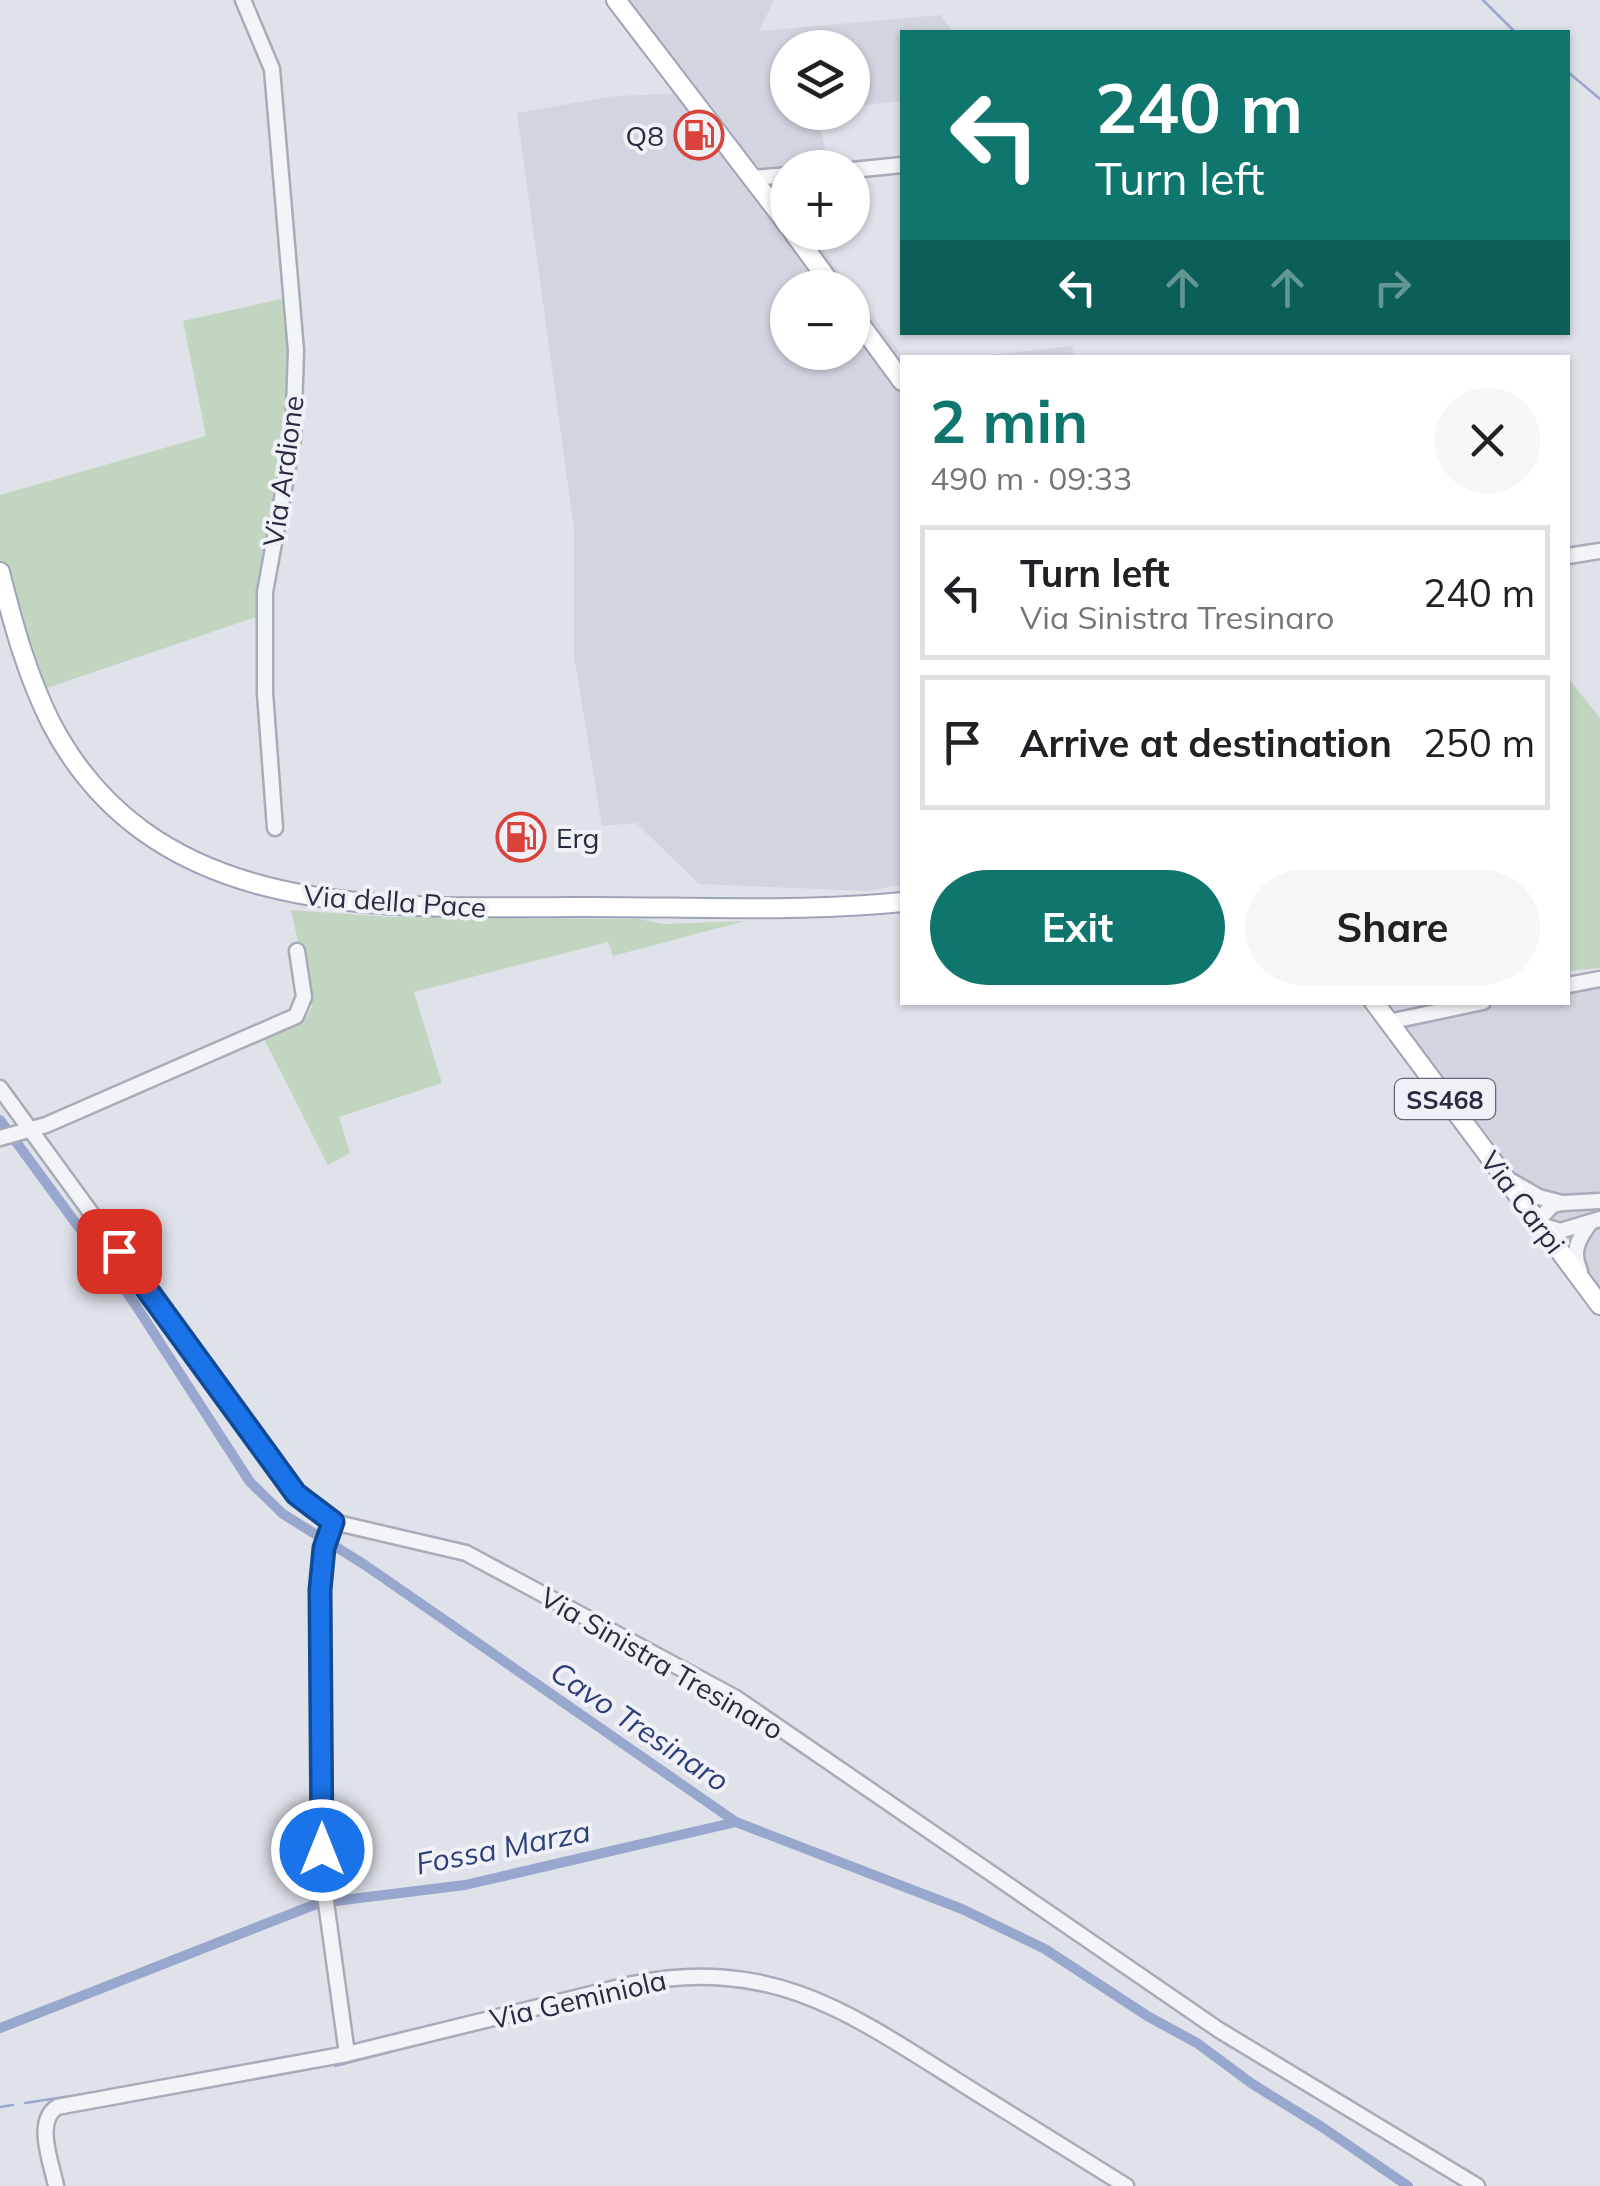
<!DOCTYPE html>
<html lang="en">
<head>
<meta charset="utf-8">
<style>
  body { margin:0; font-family:Mulish,sans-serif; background:#f6f6f6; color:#202124; height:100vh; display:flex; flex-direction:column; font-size:38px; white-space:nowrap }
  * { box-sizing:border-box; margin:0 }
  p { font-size:32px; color:#757577 }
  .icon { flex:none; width:55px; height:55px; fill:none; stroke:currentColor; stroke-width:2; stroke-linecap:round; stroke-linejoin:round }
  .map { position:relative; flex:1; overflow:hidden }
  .side { position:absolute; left:900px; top:355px; width:670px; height:650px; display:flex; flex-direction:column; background:#fff; border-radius:0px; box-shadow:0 2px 8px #0004 }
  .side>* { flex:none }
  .banner { position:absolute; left:900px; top:30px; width:670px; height:305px; border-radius:0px; box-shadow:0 2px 8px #0004; background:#0f766e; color:#fff; overflow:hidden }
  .fabs { position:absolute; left:770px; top:30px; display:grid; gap:20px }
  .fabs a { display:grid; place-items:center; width:100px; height:100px; border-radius:50%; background:#fff; box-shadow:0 2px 8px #0004; font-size:50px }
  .pin { position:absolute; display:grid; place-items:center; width:85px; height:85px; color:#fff; margin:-42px; border-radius:20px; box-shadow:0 5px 15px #0006 }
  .me { position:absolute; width:110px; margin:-55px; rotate:0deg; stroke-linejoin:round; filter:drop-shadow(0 0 8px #0008) }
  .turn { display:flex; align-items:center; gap:35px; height:210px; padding:0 30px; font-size:45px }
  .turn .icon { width:130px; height:130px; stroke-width:2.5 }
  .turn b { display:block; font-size:70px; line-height:85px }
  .lanes { display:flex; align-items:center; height:95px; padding:0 30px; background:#0003; justify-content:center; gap:50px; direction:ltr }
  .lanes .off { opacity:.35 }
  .round { display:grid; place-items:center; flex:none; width:105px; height:105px; border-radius:52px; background:#f6f6f6 }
  .overview { display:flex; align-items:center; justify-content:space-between; height:170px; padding:0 30px }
  h1 { font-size:60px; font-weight:700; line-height:75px; color:#0f766e }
  .primary-button { display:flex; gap:20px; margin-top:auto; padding:20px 30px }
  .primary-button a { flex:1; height:115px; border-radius:60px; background:#0f766e; color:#fff; font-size:40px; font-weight:700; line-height:115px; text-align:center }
  .primary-button a+a { background:#f6f6f6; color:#202124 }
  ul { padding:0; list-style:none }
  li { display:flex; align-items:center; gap:30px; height:135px; margin:0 20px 15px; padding:0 10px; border:5px solid #e0e0e0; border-radius:0px }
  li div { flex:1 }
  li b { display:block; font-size:38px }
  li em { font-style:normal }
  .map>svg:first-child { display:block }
  .built { fill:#d2d4df }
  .green { fill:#c1d5c0 }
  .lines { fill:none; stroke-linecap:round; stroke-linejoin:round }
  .stream { stroke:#98a7cd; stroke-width:2.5 }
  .canal { stroke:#98a7cd; stroke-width:10 }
  .minor-casing { stroke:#a8abb8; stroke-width:19 }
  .major-casing { stroke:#9ea3b7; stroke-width:22 }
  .minor { stroke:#f3f4f8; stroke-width:14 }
  .major { stroke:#fff; stroke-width:18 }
  .route-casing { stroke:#114b97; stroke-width:25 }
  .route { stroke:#1a73e8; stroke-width:18 }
  .labels { text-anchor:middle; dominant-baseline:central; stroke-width:8; stroke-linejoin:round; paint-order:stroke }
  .shield { fill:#f0f1f7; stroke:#636779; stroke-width:2.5 }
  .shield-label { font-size:25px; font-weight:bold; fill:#272c43 }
  .poi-label { font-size:28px; fill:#272c43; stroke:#f0f1f7; text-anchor:end }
  .street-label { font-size:28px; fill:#272c43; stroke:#f0f1f7 }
  .water-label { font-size:30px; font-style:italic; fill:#2e407a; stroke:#f0f1f7 }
</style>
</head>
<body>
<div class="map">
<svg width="1600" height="2186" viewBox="0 0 1600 2186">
  <rect width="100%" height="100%" fill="#e0e2ea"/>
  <!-- built -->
  <g class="built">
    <polygon points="615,0 774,0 759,31 940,15 953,32 902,32 902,101 853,106 852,48 788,48 788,112 817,113 829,167 788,168 787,191 783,194 787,201 788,232 810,233 851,287 788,288 788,352 852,352 853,289 903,357 902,885 867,891 699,884 636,823 602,826 574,656 574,529 517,113 615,96 672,94 647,42"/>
    <polygon points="1072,346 1074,357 971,357"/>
    <polygon points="1600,977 1600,1318 1372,1015 1448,1003 1568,1002 1568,982"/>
  </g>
  <!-- green -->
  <g class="green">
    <polygon points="290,297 297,374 265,614 41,690 0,561 0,495 206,436 183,321"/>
    <polygon points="1568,678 1600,718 1600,968 1568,971"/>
    <polygon points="291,910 390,917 638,919 665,924 745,921 613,956 608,942 414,992 442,1083 339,1117 350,1153 328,1165 263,1037 305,1020 312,1006"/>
  </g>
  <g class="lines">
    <!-- stream -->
    <g class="stream">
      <polyline points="1483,0 1515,32"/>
      <polyline points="1568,72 1600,99"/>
      <polyline points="274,2060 327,2050"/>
      <polyline points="335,2066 561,2008"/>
      <polyline points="25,2103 137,2086"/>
      <polyline points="0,2107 13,2105"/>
      <polyline points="1049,2146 1096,2176"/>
    </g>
    <!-- canal -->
    <g class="canal">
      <polyline points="0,1120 133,1301 250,1482 283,1514 365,1565 736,1822 962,1909 1045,1949 1149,2017 1197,2043 1251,2083 1322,2127 1408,2186"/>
      <polyline points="0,2028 319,1903 465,1885 736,1822"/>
    </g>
    <!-- minor casing -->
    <g class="minor-casing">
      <g id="minor">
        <polyline points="243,0 272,69 296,351 293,439 265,592 265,693 275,828"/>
        <polyline points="852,170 902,165"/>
        <polyline points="753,178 788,175"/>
        <polyline points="1568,556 1600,551"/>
        <polyline points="1568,985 1600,979"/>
        <polyline points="1388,1022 1483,1002"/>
        <polyline points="0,1088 296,1494 333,1522 466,1553 736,1698 1219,2030 1477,2186"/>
        <polyline points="0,1138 46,1125 296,1016 304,997 297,951"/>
        <polyline points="1513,1182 1539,1197 1562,1203"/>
        <polyline points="1600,1201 1563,1203 1553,1205 1542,1216 1541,1225 1560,1231 1600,1219"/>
        <path d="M1580,1271c-9,-19 -2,-32 10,-48"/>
        <polyline points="333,1522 324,1548 320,1590 322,1850 325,1895 347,2054"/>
        <path d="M56,2186c-4,-22 -22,-64 1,-79l290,-53 285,-70c141,-28 218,29 332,101 54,34 108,67 162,101"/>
      </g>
    </g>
    <!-- major casing -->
    <g class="major-casing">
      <g id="major">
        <polyline points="616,0 788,225"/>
        <polyline points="793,232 834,288"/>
        <polyline points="852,313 902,381"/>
        <path d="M0,572c13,52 27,103 51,151 103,197 328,185 518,184 110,-1 224,6 333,-5"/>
        <polyline points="1374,1002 1600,1305"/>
      </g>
    </g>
    <!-- minor -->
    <use href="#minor" class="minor"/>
    <!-- major -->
    <use href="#major" class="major"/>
  </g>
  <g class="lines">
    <!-- route casing -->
    <g class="route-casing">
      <polyline id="route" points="119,1251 296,1494 333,1522 324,1548 320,1590 322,1850"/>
    </g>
    <!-- route -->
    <use href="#route" class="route"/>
  </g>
  <!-- icons -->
  <defs>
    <g id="fuel-ring" transform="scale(2.5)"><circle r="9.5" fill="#f0f1f7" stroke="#d9433b" stroke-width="1.5"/><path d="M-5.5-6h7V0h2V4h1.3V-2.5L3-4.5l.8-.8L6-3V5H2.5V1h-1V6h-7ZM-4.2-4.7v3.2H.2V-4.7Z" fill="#d9433b"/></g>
  </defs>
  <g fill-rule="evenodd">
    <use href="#fuel-ring" x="699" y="135"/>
    <use href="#fuel-ring" x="521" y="837"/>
  </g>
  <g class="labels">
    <!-- shield labels -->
    <rect class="shield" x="1395" y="1079" width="100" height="40" rx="8"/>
    <g class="shield-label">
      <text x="1445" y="1099">SS468</text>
    </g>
    <!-- poi labels -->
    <g class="poi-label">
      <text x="664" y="135">Q8</text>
      <text x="556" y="837" text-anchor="start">Erg</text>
    </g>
    <!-- street labels -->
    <g class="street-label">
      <text transform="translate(283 471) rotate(-82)">Via Ardione</text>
      <text transform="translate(395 901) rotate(4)">Via della Pace</text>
      <text transform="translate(1523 1202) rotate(53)">Via Carpi</text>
      <text transform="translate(662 1663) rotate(30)">Via Sinistra Tresinaro</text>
      <text transform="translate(578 1999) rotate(-13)">Via Geminiola</text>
    </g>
    <!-- water labels -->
    <g class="water-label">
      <text transform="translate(640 1726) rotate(34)">Cavo Tresinaro</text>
      <text transform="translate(503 1847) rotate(-11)">Fossa Marza</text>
    </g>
  </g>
</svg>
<div class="fabs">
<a><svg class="icon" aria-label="layers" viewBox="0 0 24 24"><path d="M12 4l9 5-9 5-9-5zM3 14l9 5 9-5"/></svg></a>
<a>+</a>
<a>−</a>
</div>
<div class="pin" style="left:119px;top:1251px;background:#d93025"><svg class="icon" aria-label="arrive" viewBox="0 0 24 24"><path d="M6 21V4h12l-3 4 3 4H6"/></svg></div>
<svg class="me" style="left:322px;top:1850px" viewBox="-20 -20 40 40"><circle r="17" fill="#1a73e8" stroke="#fff" stroke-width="3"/><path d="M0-11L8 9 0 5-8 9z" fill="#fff"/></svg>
<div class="banner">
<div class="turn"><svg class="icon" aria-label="left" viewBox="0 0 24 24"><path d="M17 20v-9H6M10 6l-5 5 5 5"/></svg><div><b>240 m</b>Turn left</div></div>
<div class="lanes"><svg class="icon" aria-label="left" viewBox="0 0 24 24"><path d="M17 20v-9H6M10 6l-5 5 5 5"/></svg><svg class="icon off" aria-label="ahead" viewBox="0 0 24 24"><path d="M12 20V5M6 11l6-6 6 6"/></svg><svg class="icon off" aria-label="ahead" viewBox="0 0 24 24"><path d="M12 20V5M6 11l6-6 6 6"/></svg><svg class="icon off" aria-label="right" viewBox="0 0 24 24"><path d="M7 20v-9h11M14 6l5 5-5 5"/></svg></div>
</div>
<section class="side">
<div class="overview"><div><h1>2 min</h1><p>490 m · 09:33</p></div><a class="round"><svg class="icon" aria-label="close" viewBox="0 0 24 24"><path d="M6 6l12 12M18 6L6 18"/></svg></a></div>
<ul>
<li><svg class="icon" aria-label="left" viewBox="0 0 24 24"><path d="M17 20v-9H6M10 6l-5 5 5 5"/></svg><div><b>Turn left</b><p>Via Sinistra Tresinaro</p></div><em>240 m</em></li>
<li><svg class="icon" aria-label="arrive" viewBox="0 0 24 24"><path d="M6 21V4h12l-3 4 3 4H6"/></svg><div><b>Arrive at destination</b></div><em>250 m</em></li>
</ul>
<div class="primary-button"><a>Exit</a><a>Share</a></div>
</section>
</div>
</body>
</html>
